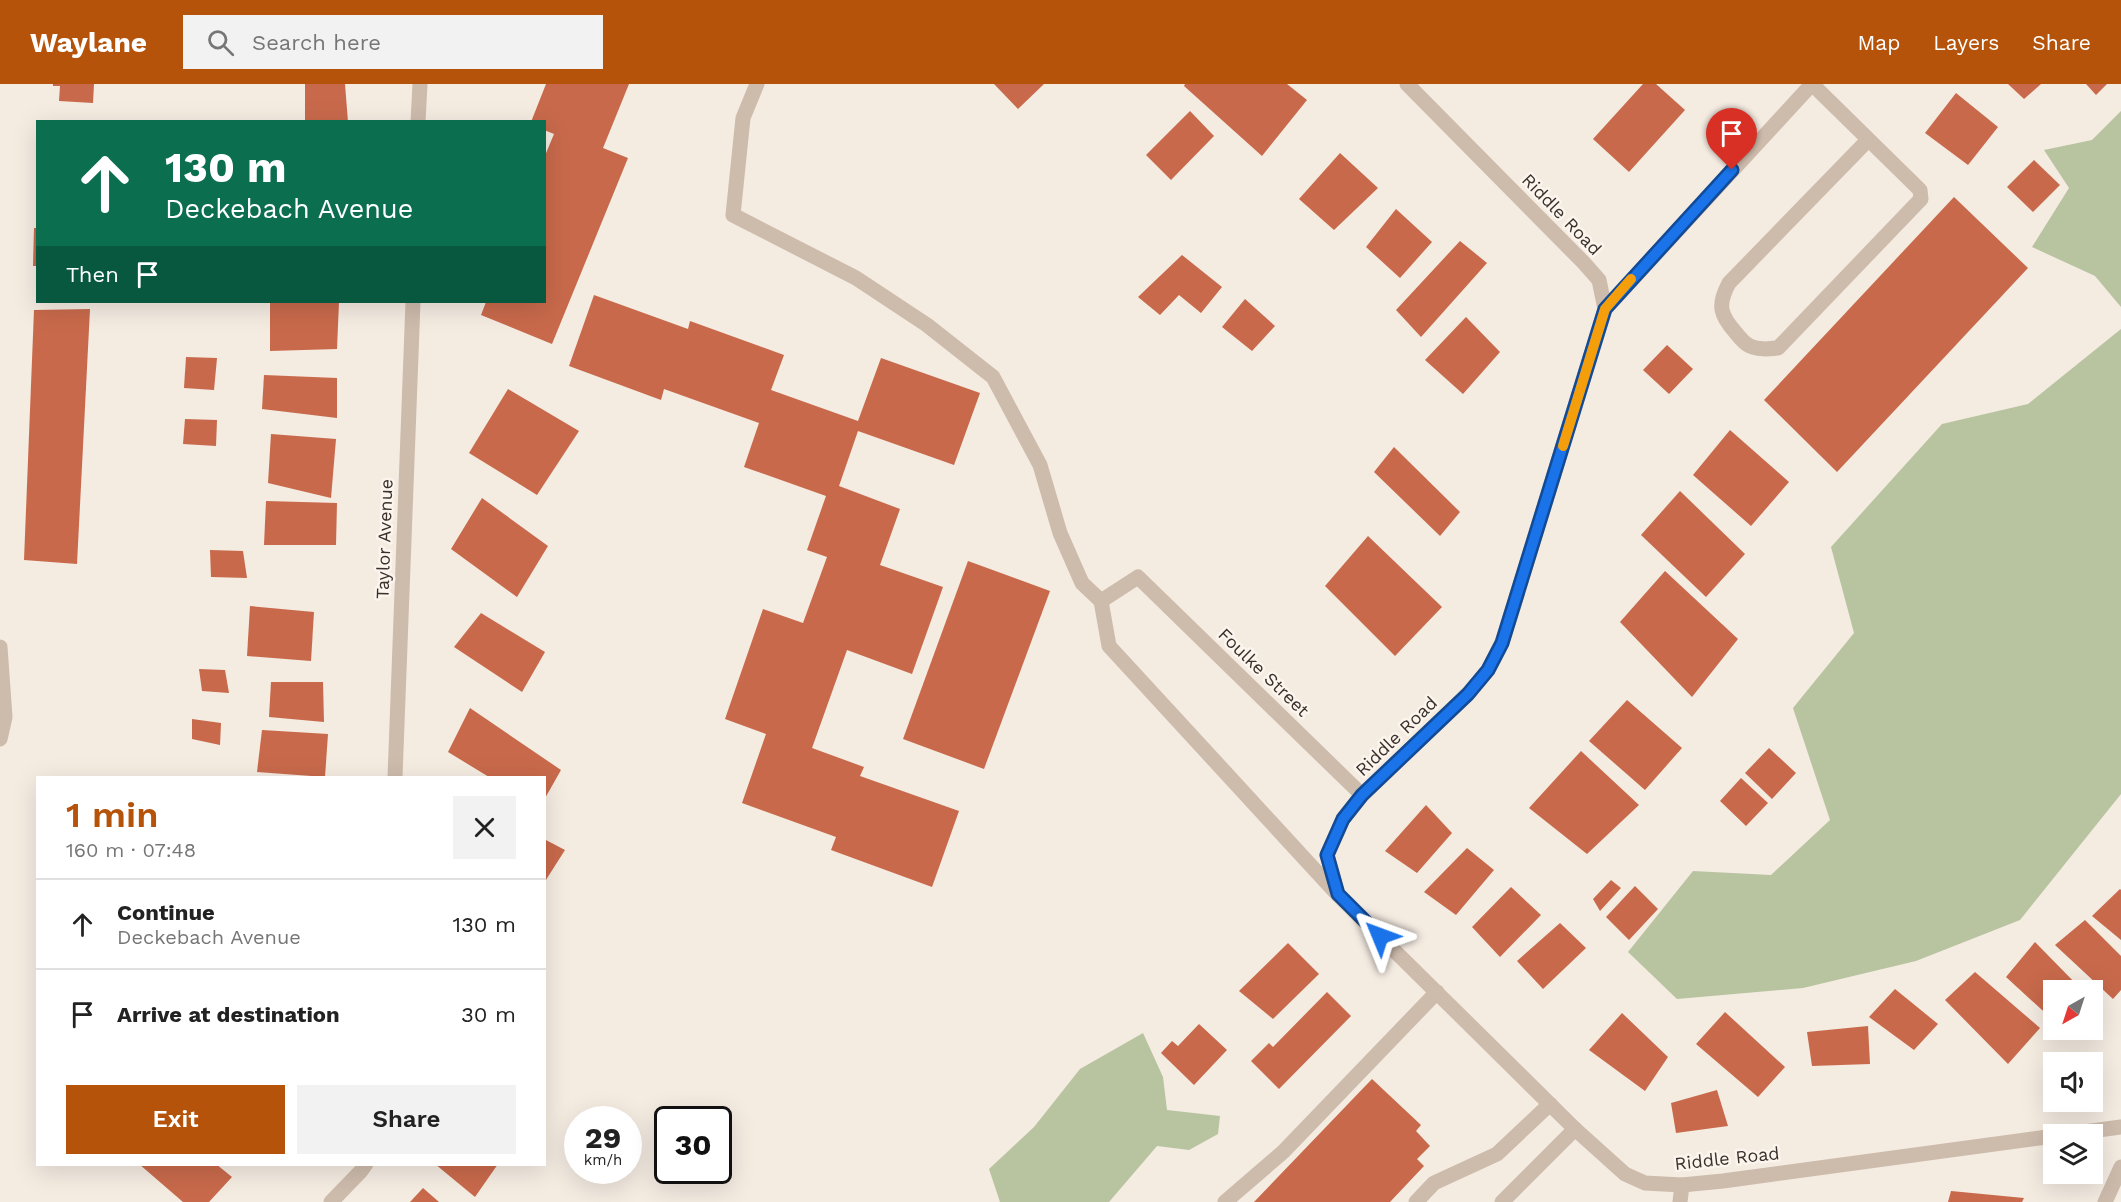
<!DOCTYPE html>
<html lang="en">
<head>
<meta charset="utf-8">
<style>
  body { margin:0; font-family:"Work Sans",sans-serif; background:#f2f2f2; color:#222; height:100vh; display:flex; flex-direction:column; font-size:22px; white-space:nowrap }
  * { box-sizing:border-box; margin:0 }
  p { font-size:20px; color:#767676 }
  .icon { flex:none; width:33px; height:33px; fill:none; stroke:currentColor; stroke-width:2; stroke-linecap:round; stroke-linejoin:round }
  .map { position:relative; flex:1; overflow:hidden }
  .details { position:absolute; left:36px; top:692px; width:510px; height:390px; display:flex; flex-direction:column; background:#fff; border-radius:0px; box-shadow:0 6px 24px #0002 }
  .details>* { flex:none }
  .top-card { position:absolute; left:36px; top:36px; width:510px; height:183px; border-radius:0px; box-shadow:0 6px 24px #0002; background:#0b6e4f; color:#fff; overflow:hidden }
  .needle { width:39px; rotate:219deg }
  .controls { position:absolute; left:2043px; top:896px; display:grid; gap:12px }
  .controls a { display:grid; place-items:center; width:60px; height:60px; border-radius:0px; background:#fff; box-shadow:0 6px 24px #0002; font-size:30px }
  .speed { position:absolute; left:564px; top:1022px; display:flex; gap:12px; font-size:30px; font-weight:700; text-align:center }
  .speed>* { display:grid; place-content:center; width:78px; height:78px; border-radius:50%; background:#fff; box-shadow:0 6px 24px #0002; line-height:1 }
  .speed small { font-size:15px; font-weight:400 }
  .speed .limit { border:3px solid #111; border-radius:9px; background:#fff; color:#111 }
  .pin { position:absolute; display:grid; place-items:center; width:51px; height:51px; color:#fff; margin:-62px -26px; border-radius:50% 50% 50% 0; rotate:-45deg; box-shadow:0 0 6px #0007 }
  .pin .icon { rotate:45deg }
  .me { position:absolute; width:66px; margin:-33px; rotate:314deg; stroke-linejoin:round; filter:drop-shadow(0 0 4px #0008) }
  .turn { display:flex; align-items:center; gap:21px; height:126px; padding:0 30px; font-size:27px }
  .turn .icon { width:78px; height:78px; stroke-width:2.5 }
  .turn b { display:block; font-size:42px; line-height:51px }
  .then { display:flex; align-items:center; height:57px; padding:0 30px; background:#0003; gap:12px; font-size:22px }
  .round { display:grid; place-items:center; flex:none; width:63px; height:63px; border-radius:0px; background:#f2f2f2 }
  .overview { display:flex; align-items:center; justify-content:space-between; height:102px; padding:0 30px }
  h1 { font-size:36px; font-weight:600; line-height:45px; color:#b45309 }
  .cta { display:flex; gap:12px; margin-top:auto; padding:12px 30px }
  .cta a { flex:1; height:69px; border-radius:0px; background:#b45309; color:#fff; font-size:24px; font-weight:600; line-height:69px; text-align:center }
  .cta a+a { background:#f2f2f2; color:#222 }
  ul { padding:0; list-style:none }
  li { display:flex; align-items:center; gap:18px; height:90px; padding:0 30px; border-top:2px solid #e0e0e0 }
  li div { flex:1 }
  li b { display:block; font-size:22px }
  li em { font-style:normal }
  header { display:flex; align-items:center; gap:36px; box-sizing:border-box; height:84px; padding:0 30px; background:#b45309; color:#fff }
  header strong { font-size:28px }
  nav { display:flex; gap:33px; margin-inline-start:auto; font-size:21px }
  .search { width:420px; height:54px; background:#f2f2f2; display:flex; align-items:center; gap:15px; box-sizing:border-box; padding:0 21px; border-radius:0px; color:#767676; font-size:22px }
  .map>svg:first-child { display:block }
  .green { fill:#b8c4a0 }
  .building { fill:#c8694b }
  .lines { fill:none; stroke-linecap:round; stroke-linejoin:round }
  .lane { stroke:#cdbbac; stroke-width:15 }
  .street { stroke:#cdbbac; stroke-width:15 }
  .route-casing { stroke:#114b97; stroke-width:15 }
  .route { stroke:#1a73e8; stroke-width:10 }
  .slow { stroke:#f59e0b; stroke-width:10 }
  .labels { text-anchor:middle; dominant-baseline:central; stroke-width:5; stroke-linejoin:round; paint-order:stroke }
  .street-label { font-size:18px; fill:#3b302b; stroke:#fbf5ee }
</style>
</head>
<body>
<header>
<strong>Waylane</strong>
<div class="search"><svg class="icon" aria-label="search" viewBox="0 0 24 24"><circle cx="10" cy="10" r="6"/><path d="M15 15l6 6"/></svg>Search here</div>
<nav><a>Map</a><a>Layers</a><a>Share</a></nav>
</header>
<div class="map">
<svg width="2121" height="1118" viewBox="0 0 2121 1118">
  <rect width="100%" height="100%" fill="#f4ebe1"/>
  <!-- green -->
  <g class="green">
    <polygon points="2121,27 2121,223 2095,192 2032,163 2069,104 2044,66 2092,56"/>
    <polygon points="2121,245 2121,710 2020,836 1916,877 1803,904 1677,915 1628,868 1693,787 1771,791 1830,736 1793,624 1854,549 1831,463 1942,340 2028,320"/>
    <polygon points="1143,949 1163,993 1167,1026 1220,1032 1218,1050 1189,1066 1157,1062 1109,1118 1000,1118 989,1085 1034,1043 1080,985"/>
  </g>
  <!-- building -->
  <g class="building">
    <polygon points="53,0 94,0 93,19 59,17 60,2 53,2"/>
    <polygon points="305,0 345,0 348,38 305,38"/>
    <polygon points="546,0 629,0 603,64 628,74 552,260 481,231 486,218 544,218 544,74 554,50 544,46 544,38 531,38"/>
    <polygon points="994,0 1044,0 1018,25"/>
    <polygon points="1185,0 1287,0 1307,16 1262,72 1184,2"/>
    <polygon points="1643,0 1656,0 1685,26 1629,88 1593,55"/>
    <polygon points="2008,0 2041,0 2024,15"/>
    <polygon points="2086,0 2107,0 2096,11"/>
    <polygon points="1956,9 1998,43 1968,81 1925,49"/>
    <polygon points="1190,27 1214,52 1171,96 1146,71"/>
    <polygon points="1340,69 1378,104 1334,146 1299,115"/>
    <polygon points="2034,76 2060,101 2033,128 2007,103"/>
    <polygon points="1954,113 2028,184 1837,388 1764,316"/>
    <polygon points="1396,125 1432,158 1400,194 1366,163"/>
    <polygon points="34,144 38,144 38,182 33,182"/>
    <polygon points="1460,157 1487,179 1421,253 1396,226"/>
    <polygon points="1182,171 1222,203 1201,229 1179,211 1160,231 1138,213"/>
    <polygon points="594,211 688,245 690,237 784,271 771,306 858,337 881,274 980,309 954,381 858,347 839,402 900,425 880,481 943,503 912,590 847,566 812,664 864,683 860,692 959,727 932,803 831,766 836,753 742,719 766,650 725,635 763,525 803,539 827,473 807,466 826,412 744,383 759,339 664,305 661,316 569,282"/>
    <polygon points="1245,215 1275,242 1252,267 1222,243"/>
    <polygon points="270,218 339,218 337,265 270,267"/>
    <polygon points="90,225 77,480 24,476 34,226"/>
    <polygon points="1466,233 1500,268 1463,310 1425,276"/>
    <polygon points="1667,261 1693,285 1669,310 1643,286"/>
    <polygon points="186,273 217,274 214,306 184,304"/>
    <polygon points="264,291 337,294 337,334 262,325"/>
    <polygon points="508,305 579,347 537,411 469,369"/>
    <polygon points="185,335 217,336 216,362 183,360"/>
    <polygon points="1730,346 1789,398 1751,442 1693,391"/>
    <polygon points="271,350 336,355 331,414 268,399"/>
    <polygon points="1394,363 1460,428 1440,452 1374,388"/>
    <polygon points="1680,407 1745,470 1706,513 1641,451"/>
    <polygon points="482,414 548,462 517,513 451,465"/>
    <polygon points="266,417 337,419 336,461 264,461"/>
    <polygon points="1368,452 1442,523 1395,572 1325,502"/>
    <polygon points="210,466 243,467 247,494 211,493"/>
    <polygon points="968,477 1050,507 984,685 903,655"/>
    <polygon points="1665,487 1738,555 1692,613 1620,538"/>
    <polygon points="250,522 314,528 311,577 247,572"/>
    <polygon points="481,529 545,568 522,608 454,563"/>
    <polygon points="199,585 225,586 229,609 202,607"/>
    <polygon points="271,598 323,598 324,638 269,633"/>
    <polygon points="1627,616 1682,664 1645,706 1589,657"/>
    <polygon points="470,624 561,686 544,716 544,693 489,693 448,668"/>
    <polygon points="192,635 221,639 220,661 192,655"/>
    <polygon points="262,646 328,650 325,693 257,688"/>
    <polygon points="1769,664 1796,689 1772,715 1745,689"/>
    <polygon points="1581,667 1639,721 1587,770 1529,724"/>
    <polygon points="1741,694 1768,719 1746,742 1720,717"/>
    <polygon points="1426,721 1452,749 1417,789 1385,767"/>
    <polygon points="544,755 565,766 544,799"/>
    <polygon points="1467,764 1494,786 1456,831 1424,808"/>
    <polygon points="1611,796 1621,804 1600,827 1593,815"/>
    <polygon points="1635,802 1658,825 1629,856 1606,833"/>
    <polygon points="1511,803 1541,831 1500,873 1472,843"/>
    <polygon points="2120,805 2121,806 2121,856 2092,832"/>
    <polygon points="2085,836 2121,872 2121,906 2113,915 2055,861"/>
    <polygon points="1560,839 1586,864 1543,905 1517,877"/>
    <polygon points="2035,858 2082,906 2054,906 2054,937 2006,893"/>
    <polygon points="1288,859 1319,890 1273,935 1239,907"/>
    <polygon points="1975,888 2040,944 2008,980 1945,916"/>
    <polygon points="1895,905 1938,940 1914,966 1869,933"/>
    <polygon points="1327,908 1351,932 1279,1005 1251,977 1269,959 1273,963"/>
    <polygon points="1725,928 1785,983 1758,1013 1696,960"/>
    <polygon points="1622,929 1668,973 1645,1007 1589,966"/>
    <polygon points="1199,940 1227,966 1194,1001 1161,969 1172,957 1178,962"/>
    <polygon points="1868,942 1870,980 1812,982 1807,948"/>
    <polygon points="2062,945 2079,945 2072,954"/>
    <polygon points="1372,995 1421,1041 1416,1047 1430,1062 1417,1075 1424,1082 1390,1118 1254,1118"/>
    <polygon points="1717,1006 1728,1042 1676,1049 1671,1019"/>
    <polygon points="139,1080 216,1080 232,1093 209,1118 183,1118"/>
    <polygon points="435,1080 498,1080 475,1113"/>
    <polygon points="423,1104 439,1118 410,1118"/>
    <polygon points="1951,1107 2024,1114 2022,1118 1948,1118"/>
  </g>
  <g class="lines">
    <!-- lane -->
    <g class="lane">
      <polyline points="757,0 743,34 733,131 856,194 927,241 993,293 1040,381 1060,449 1082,499 1101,517 1109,562 1338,811"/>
      <path d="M1812,0l108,106 1,9 -143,149c-10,1 -19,2 -28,-2 -5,-2 -10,-8 -14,-13 -16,-18 -19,-28 -7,-50l139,-143"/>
      <polyline points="1101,517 1138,493 1362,711"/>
      <polyline points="0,563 5,633 0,655"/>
      <polyline points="1225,1118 1283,1068 1437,908"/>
      <polyline points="1416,1118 1434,1099 1497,1070 1550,1020"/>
      <polyline points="1502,1118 1575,1045"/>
      <polyline points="1680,1118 1682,1101"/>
    </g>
    <!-- street -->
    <g class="street">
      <polyline points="1407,0 1584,179 1599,196 1605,225 1502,559 1488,586 1468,610 1362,711 1343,735 1327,771 1338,811 1575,1045 1625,1090 1645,1099 1682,1101 1723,1097 2054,1052"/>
      <polyline points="418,38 420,0"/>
      <polyline points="1605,225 1812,0"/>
      <polyline points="395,693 413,218"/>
      <polyline points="2069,1050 2121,1043"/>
      <polyline points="331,1118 361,1087 366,1080"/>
      <polyline points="2105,1118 2121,1083"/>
    </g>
  </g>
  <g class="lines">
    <!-- route casing -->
    <g class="route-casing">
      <polyline id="route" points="1380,852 1338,810 1327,771 1343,735 1362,711 1468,610 1488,586 1502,559 1605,225 1732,86"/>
    </g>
    <!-- route -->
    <use href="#route" class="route"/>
    <!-- slow -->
    <polyline class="slow" points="1563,362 1605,225 1631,195"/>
  </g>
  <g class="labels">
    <!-- street labels -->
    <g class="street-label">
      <text transform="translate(1562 130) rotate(46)">Riddle Road</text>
      <text transform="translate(384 455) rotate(-88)">Taylor Avenue</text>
      <text transform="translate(1264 588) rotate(44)">Foulke Street</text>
      <text transform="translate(1396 652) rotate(-44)">Riddle Road</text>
      <text transform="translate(1727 1074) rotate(-6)">Riddle Road</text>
    </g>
  </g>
</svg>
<div class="controls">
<a><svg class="needle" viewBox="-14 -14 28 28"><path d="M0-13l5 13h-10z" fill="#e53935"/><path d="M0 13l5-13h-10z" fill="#767676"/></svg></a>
<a><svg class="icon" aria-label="sound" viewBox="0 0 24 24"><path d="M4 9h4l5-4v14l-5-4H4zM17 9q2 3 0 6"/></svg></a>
<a><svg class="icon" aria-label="layers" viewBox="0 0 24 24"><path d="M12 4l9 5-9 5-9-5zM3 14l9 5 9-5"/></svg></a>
</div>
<div class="speed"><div>29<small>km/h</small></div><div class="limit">30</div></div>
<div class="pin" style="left:1732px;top:86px;background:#d93025"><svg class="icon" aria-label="arrive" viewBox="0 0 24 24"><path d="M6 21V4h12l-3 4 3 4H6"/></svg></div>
<svg class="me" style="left:1380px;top:852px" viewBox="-20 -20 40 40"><path d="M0-17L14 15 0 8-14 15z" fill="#1a73e8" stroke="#fff" stroke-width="4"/></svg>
<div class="top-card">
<div class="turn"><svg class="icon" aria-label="ahead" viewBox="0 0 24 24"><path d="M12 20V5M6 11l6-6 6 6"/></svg><div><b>130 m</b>Deckebach Avenue</div></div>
<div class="then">Then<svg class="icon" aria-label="arrive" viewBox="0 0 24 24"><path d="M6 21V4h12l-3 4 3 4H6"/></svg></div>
</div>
<section class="details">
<div class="overview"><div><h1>1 min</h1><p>160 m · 07:48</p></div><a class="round"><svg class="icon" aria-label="close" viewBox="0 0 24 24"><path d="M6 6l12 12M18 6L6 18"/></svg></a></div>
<ul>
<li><svg class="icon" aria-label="ahead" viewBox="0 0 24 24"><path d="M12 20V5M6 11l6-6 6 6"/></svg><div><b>Continue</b><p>Deckebach Avenue</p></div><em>130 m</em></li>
<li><svg class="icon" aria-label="arrive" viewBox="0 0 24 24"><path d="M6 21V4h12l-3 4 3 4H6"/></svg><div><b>Arrive at destination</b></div><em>30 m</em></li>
</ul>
<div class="cta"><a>Exit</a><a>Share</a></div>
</section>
</div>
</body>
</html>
